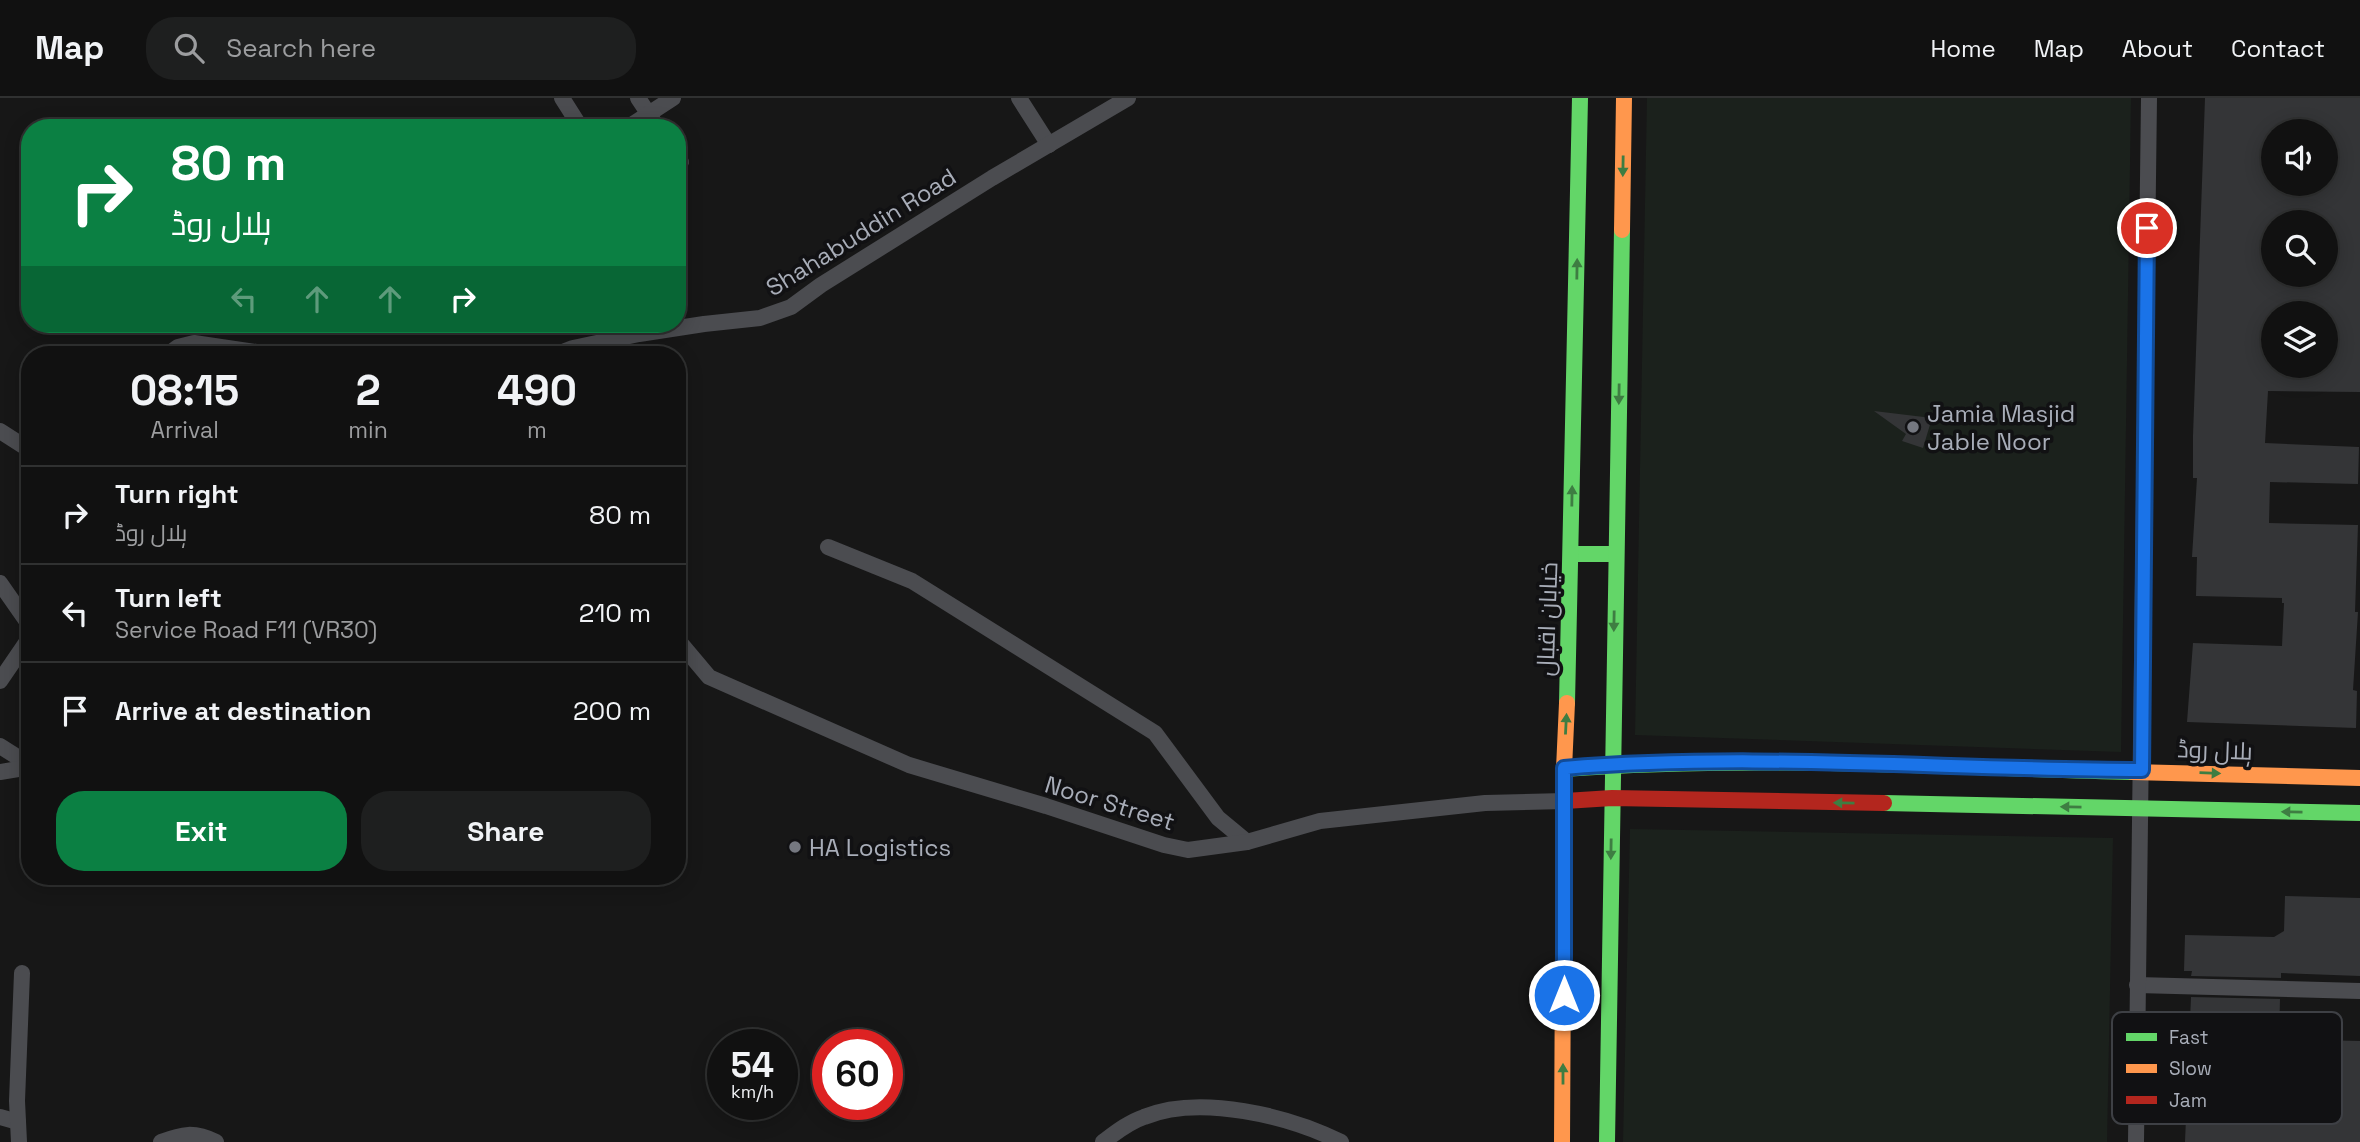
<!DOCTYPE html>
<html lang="en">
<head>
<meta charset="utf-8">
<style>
  body { margin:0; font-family:"Space Grotesk",Cairo,sans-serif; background:#1e1f1f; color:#f1f3f6; height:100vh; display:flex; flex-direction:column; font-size:26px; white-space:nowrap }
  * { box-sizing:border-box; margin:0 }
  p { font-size:23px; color:#9c9d9f }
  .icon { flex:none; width:38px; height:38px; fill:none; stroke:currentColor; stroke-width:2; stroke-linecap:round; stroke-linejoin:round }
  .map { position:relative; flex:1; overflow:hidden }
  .side { position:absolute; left:21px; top:248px; width:665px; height:539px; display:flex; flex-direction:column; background:#111; border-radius:28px; box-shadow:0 4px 18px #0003,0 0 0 2px #303131 }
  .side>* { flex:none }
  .banner { position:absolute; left:21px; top:21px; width:665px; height:214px; border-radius:28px; box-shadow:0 4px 18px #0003,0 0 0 2px #303131; background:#0b8043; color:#fff; overflow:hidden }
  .buttons { position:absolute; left:2261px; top:21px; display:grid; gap:14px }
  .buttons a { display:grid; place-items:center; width:77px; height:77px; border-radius:50%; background:#111; box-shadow:0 4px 18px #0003,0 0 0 2px #303131; font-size:35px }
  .speed { position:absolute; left:707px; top:931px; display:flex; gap:14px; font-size:35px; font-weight:700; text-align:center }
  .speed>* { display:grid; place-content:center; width:91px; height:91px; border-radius:50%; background:#111; box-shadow:0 4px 18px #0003,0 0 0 2px #303131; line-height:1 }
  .speed small { font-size:18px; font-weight:400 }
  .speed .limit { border:10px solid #d22; background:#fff; color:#111 }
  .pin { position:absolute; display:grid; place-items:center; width:60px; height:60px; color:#fff; margin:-30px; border:4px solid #fff; border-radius:50%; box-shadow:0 2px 7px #0007 }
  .me { position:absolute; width:77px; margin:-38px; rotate:0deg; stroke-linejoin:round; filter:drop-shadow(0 0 5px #0008) }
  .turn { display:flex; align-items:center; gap:24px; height:147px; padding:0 35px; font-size:32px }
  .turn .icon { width:91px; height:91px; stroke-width:2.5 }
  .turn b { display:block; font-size:49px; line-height:60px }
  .lanes { display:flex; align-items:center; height:66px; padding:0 35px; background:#0003; justify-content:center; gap:35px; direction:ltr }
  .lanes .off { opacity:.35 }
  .eta { display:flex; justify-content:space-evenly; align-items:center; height:119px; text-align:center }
  .eta b { font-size:42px; font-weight:700; line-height:49px }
  .primary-button { display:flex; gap:14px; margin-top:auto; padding:14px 35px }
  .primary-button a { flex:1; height:80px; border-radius:28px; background:#0b8043; color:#fff; font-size:28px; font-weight:700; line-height:80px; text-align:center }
  .primary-button a+a { background:#1e1f1f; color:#f1f3f6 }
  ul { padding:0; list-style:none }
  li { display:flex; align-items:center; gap:21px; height:98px; padding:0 35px; border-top:2px solid #303131 }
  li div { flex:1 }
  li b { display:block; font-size:26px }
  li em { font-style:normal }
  header { display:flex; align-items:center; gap:42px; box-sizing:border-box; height:98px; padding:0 35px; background:#111; border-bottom:2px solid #303131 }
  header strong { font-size:33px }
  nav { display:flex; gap:38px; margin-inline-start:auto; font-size:24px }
  .search { width:490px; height:63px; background:#1e1f1f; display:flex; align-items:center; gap:18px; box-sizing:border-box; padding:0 24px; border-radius:28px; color:#9c9d9f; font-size:26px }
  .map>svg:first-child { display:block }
  .green { fill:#1b211c }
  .building { fill:#343537; fill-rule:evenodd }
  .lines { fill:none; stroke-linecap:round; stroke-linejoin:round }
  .street { stroke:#4b4c50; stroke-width:16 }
  .fast { stroke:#63d668; stroke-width:16 }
  .slow { stroke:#ff974d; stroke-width:16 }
  .jam { stroke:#b3261e; stroke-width:16 }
  .oneway { fill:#3e7d42 }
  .route-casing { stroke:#114b97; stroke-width:18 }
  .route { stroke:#1a73e8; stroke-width:12 }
  .poi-dot { fill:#757880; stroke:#111113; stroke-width:2.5 }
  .labels { text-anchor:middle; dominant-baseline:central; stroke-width:7; stroke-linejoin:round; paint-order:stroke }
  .street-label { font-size:24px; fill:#a8adb8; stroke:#111113 }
  .poi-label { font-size:24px; fill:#a8adb8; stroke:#111113; text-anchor:start }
  .key { fill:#111113; stroke:#3e4045; stroke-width:2 }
  .key-label { font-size:19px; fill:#a8adb8 }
</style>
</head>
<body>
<header>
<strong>Map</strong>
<div class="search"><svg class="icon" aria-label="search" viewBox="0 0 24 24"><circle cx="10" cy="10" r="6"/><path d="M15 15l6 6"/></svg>Search here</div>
<nav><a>Home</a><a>Map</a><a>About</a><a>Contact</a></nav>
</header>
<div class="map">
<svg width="2360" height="1044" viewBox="0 0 2360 1044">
  <rect width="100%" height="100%" fill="#171717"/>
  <!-- green -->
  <g class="green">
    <polygon points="1647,0 2131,0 2121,654 1635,637"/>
    <polygon points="1630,731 2113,740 2107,1044 1623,1044"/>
  </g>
  <!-- building -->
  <g class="building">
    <path d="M2205,0h155v294l-92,-1 -3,52 94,4 -1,37 -88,-2 -1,41 89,2 -3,87h3l-5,78 4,1 -1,37 -169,-6 6,-79 89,3 2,-43h-2v-5l-86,-2 1,-39h-5l5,-79h-4v-42zM2273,33h53v53h-53zM2273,124h53v56l-53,-2v-9h-3zM2273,215h53v53h-56z"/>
    <polygon points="1874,313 1932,320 1923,350 1902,343 1906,336"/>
    <polygon points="2285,798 2360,800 2360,878 2281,875 2281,880 2191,878 2192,873 2184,873 2185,837 2274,839 2284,833"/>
    <polygon points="2191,899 2280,901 2279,941 2360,943 2360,1044 2185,1044"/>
  </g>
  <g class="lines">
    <!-- street -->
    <g class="street">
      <polyline points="562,0 581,30"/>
      <polyline points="638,0 658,30"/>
      <polyline points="1019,0 1049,47"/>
      <polyline points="627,30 673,0"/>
      <polyline points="677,58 681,64"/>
      <polyline points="167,257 178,249 194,245 277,257"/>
      <polyline points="555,257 573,250 639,236 704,226 760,220 791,209 821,187 992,80 1128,0"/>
      <polyline points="0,333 25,349 30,349"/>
      <polyline points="828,449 912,483 1155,635 1218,720 1247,744"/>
      <polyline points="0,485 30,528"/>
      <polyline points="677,541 709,579 909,667 1046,708 1164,747 1188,752 1247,744 1320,723 1485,705 1565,703"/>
      <polyline points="0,583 30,539"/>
      <polyline points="0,648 30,667"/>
      <polyline points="0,674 30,669"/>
      <polyline points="2137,887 2360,893"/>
      <polyline points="0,1019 18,1024"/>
      <polyline points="19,1044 17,1003 22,875"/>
      <path d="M161,1044c21,-8 33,-11 55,0"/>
      <path d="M1103,1044c12,-9 26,-20 41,-25 56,-23 145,-1 197,25"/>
      <polyline points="2136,1044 2149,0"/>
    </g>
    <!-- fast -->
    <g class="fast">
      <polyline points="1571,456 1616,456"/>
      <polyline points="1567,605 1580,0"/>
      <path d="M1564,671c189,-14 379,-2 568,3"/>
      <polyline points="1884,705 2360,715"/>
      <polyline points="1607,1044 1622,132"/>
    </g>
    <!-- slow -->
    <g class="slow">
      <polyline points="1622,132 1624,0"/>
      <polyline points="2132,674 2360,680"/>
      <polyline points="1562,1044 1564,671 1567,605"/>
    </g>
    <!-- jam -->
    <polyline class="jam" points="1565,703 1612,700 1884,705"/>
  </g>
  <!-- one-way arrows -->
  <defs><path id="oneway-solid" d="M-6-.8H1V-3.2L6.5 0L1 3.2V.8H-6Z" transform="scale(1.75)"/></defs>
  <g class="oneway">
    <use href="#oneway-solid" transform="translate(1623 68) rotate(91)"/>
    <use href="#oneway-solid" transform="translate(1577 171) rotate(-89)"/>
    <use href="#oneway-solid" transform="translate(1619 296) rotate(91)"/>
    <use href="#oneway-solid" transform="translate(1572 398) rotate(-89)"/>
    <use href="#oneway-solid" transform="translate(1614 523) rotate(91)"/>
    <use href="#oneway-solid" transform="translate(1566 626) rotate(-87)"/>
    <use href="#oneway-solid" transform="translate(2210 675) rotate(2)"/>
    <use href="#oneway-solid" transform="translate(1844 705) rotate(-179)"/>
    <use href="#oneway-solid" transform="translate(2071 709) rotate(-179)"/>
    <use href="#oneway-solid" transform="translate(2292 714) rotate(-179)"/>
    <use href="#oneway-solid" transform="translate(1611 751) rotate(91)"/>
    <use href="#oneway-solid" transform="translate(1563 976) rotate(-90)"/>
  </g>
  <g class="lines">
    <!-- route casing -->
    <g class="route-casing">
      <path id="route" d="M1564,897v-227c192,-16 386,2 578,2l5,-542"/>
    </g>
    <!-- route -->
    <use href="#route" class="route"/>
  </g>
  <!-- markers -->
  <g class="poi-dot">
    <circle cx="1913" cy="329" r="7"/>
    <circle cx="795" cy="749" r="7"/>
  </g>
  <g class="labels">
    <!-- street labels -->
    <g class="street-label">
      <text transform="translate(861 134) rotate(-32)">Shahabuddin Road</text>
      <text transform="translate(1547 521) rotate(-88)">خیابان اقبال</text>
      <text transform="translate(2215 652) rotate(2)">ہلال روڈ</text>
      <text transform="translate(1110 705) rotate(17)">Noor Street</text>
    </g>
    <!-- poi labels -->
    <g class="poi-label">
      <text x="1927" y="315">Jamia Masjid<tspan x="1927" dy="28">Jable Noor</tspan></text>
      <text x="809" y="749">HA Logistics</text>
    </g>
  </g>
  <!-- legend -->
  <rect x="2112" y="914" width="230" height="112" rx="10" class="key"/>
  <rect x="2126" y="935" width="31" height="8" fill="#63d668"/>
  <rect x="2126" y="966" width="31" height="9" fill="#ff974d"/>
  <rect x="2126" y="998" width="31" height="8" fill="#b3261e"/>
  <g class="key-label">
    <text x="2169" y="946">Fast</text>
    <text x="2169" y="977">Slow</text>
    <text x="2169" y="1009">Jam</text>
  </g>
</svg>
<div class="buttons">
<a><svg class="icon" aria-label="sound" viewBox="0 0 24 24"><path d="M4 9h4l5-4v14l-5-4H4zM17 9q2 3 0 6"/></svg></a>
<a><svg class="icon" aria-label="search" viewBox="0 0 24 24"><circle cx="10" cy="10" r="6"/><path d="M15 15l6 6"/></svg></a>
<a><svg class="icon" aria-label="layers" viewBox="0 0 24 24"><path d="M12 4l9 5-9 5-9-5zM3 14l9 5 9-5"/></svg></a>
</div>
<div class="speed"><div>54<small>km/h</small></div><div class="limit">60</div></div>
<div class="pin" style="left:2147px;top:130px;background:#d93025"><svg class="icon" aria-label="arrive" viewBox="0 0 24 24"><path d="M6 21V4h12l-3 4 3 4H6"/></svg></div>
<svg class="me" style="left:1564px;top:897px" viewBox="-20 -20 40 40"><circle r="17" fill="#1a73e8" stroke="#fff" stroke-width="3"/><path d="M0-11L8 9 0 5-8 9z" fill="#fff"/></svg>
<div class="banner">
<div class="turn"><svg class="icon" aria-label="right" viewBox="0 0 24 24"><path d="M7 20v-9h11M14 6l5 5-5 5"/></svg><div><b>80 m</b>ہلال روڈ</div></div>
<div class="lanes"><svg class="icon off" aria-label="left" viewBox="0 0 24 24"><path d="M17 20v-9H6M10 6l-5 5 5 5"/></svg><svg class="icon off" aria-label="ahead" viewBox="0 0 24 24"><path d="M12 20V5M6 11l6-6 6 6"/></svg><svg class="icon off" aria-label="ahead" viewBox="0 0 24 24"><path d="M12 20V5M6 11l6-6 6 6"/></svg><svg class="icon" aria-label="right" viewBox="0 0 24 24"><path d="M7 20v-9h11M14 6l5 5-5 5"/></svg></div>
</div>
<section class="side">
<div class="eta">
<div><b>08:15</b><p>Arrival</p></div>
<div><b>2</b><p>min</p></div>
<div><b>490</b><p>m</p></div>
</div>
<ul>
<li><svg class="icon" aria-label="right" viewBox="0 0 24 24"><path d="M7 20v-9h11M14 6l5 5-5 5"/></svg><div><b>Turn right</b><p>ہلال روڈ</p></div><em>80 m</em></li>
<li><svg class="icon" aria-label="left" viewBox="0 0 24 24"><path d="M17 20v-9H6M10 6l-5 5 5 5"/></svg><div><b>Turn left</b><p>Service Road F11 (VR30)</p></div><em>210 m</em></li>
<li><svg class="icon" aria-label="arrive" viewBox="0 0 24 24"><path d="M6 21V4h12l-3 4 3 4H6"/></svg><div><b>Arrive at destination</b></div><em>200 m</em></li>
</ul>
<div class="primary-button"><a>Exit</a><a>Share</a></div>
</section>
</div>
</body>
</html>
